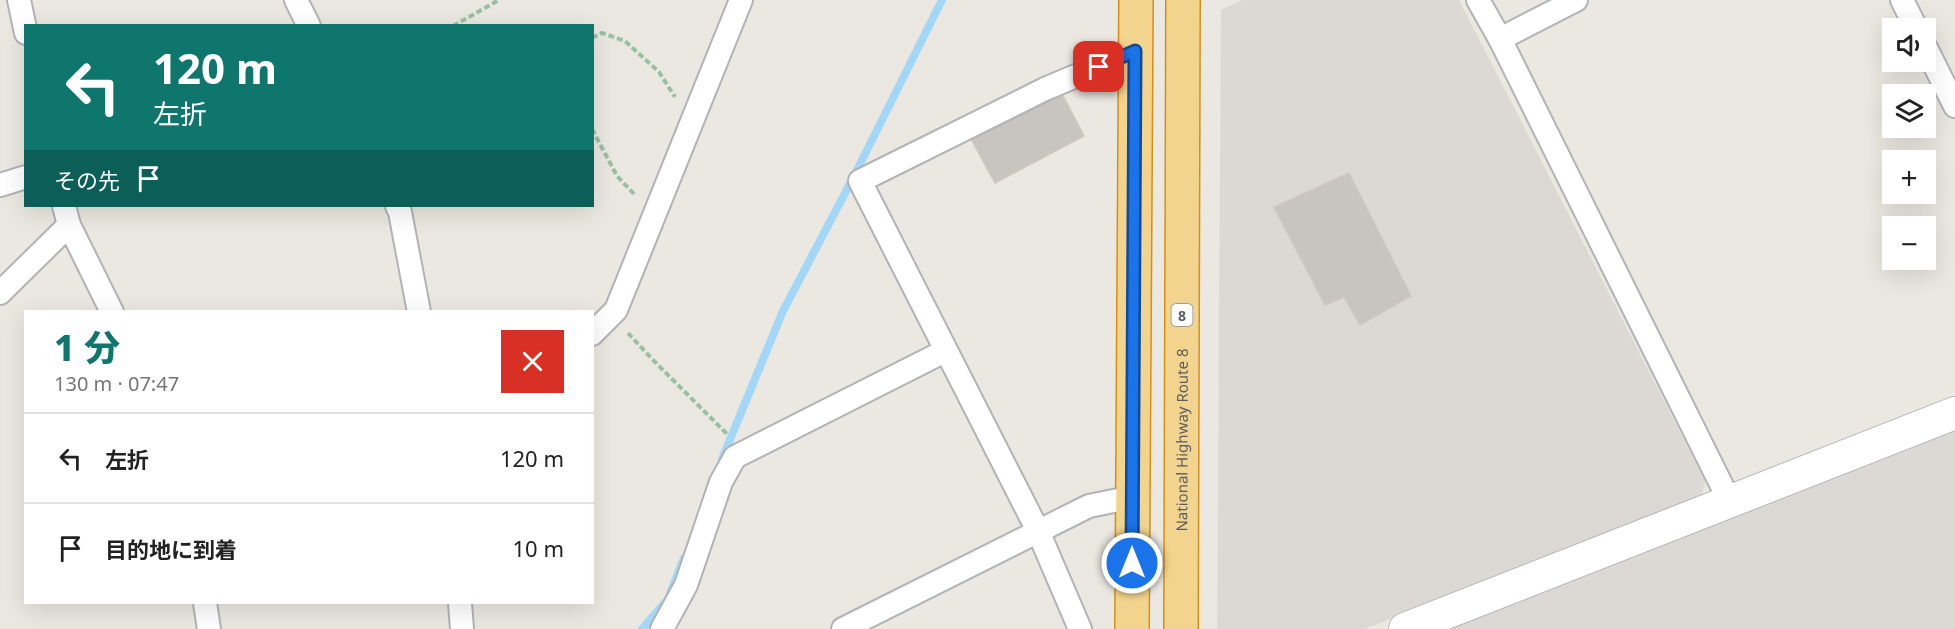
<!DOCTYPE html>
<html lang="ja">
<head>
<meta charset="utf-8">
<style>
  body { margin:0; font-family:"Noto Sans","Noto Sans JP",sans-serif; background:#f2f2f2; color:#222; height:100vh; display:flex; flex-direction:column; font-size:22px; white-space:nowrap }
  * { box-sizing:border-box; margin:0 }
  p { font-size:20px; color:#767676 }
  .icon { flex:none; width:33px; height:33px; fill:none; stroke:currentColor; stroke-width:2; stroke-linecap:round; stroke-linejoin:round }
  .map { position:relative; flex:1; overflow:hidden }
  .sheet { position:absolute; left:24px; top:310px; width:570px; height:294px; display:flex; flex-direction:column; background:#fff; border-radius:0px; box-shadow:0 6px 24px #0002 }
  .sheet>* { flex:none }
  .guide { position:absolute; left:24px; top:24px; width:570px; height:183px; border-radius:0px; box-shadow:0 6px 24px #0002; background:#0f766e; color:#fff; overflow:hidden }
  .fabs { position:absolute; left:1882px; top:18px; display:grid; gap:12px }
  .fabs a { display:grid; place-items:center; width:54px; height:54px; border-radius:0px; background:#fff; box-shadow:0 6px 24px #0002; font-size:30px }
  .pin { position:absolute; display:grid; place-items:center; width:51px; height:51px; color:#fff; margin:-26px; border-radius:12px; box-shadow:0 3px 9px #0006 }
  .me { position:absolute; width:66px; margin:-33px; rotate:0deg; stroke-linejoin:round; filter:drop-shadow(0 0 4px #0008) }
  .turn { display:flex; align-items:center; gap:21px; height:126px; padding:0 30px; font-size:27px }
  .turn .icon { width:78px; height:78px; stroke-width:2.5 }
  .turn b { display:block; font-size:42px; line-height:51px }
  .then { display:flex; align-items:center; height:57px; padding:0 30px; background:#0003; gap:12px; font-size:22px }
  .round { display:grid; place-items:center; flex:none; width:63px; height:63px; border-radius:0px; background:#f2f2f2 }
  .overview { display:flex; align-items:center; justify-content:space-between; height:102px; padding:0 30px }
  h1 { font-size:36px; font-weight:800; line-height:45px; color:#0f766e }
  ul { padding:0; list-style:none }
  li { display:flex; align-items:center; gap:18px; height:90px; padding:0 30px; border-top:2px solid #e0e0e0 }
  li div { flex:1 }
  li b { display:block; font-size:22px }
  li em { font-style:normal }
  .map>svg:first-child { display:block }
  .industrial { fill:#dcd9d4 }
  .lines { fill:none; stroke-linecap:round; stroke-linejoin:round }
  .stream { stroke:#a3d7f7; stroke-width:8 }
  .building { fill:#c8c4bf; stroke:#cec9bf; stroke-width:1.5 }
  .street-casing { stroke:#b1b3b7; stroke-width:26 }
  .secondary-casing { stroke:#b2b5ba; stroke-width:34 }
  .highway-casing { stroke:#d78f13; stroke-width:36 }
  .path { stroke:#98c1a1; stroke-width:4; stroke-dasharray:6 3; stroke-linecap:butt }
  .street { stroke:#fff; stroke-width:22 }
  .secondary { stroke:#fff; stroke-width:32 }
  .highway { stroke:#f3d48e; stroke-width:33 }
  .route-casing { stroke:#114b97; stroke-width:15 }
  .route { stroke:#1a73e8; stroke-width:10 }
  .labels { text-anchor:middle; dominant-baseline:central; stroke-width:4.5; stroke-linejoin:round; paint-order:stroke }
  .shield { fill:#fff; stroke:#8b8d90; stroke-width:1.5 }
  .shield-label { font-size:14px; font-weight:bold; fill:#595c60 }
  .street-label { font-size:15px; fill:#595c60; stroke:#fff }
</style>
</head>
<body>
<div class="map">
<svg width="1955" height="629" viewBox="0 0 1955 629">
  <rect width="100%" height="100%" fill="#eae8e0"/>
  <!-- industrial -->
  <g class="industrial">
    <polygon points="1242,0 1459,0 1705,481 1700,503 1364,629 1217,629 1221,10"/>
    <polygon points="1955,429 1955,629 1446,629"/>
  </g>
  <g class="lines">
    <!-- stream -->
    <g class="stream">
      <polyline points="722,459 783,311 854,176 942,0"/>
      <polyline points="642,629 668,599 684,558"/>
    </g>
  </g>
  <!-- building -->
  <g class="building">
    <polygon points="1061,92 1084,136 995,183 970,137"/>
    <polygon points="1349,173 1411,296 1360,325 1344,297 1325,305 1274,207"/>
  </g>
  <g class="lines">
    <!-- street casing -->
    <g class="street-casing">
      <g id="street">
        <polyline points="19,0 26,33"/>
        <polyline points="296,0 309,26"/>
        <polyline points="1478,0 1500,39"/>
        <polyline points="1576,0 1500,39 1730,502"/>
        <polyline points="1902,0 1916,28"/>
        <polyline points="1926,48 1955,106"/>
        <polyline points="0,185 26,177"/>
        <polyline points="64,206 69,225 112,312"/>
        <polyline points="397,206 400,212 419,312"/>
        <polyline points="0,293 69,225"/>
        <polyline points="592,334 616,310 741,0"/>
        <polyline points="205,603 209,629"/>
        <polyline points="460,603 462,629"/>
        <polyline points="662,629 686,585 721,482 735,457 945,351"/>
        <polyline points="843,629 1089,506 1133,497"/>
        <polyline points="1080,629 1038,531 860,181 1045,89 1135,51"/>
      </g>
    </g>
    <!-- secondary casing -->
    <g class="secondary-casing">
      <polyline id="secondary" points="1405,629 1955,413"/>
    </g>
    <!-- highway casing -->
    <g class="highway-casing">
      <g id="highway">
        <polyline points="1132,629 1136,0"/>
        <path id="s1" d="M1181,629l2,-629"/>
      </g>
    </g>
    <!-- path -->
    <g class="path">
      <polyline points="453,26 499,0"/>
      <polyline points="592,38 602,33 625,41 659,72 675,97"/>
      <polyline points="592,129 617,176 636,196"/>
      <polyline points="628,333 654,361 728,435"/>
    </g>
    <!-- street -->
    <use href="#street" class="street"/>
    <!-- secondary -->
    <use href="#secondary" class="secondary"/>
    <!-- highway -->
    <use href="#highway" class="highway"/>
  </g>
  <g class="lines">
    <!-- route casing -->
    <g class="route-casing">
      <polyline id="route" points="1099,67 1135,51 1132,563"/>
    </g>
    <!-- route -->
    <use href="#route" class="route"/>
  </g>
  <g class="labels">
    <!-- shield labels -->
    <rect class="shield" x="1171.5" y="304" width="21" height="22" rx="4.5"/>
    <g class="shield-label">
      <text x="1182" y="315">8</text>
    </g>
    <!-- street labels -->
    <g class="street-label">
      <text stroke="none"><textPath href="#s1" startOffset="189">National Highway Route 8</textPath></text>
    </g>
  </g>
</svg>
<div class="fabs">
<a><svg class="icon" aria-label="sound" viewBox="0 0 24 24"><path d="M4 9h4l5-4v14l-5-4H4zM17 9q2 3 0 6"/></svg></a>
<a><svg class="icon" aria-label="layers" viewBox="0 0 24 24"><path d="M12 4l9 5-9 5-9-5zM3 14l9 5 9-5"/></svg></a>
<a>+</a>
<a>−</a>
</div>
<div class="pin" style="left:1099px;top:67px;background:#d93025"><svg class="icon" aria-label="arrive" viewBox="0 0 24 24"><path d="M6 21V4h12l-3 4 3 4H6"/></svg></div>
<svg class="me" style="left:1132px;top:563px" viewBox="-20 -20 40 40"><circle r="17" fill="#1a73e8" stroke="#fff" stroke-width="3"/><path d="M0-11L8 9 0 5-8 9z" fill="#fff"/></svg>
<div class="guide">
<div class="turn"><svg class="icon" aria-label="left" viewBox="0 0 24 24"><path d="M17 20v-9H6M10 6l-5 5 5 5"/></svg><div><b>120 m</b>左折</div></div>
<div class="then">その先<svg class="icon" aria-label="arrive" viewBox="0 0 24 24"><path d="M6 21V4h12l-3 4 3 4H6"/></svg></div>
</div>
<section class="sheet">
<div class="overview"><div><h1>1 分</h1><p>130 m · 07:47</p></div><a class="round" style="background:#d93025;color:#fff"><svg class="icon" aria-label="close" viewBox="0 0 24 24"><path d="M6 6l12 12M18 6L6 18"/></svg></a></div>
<ul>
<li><svg class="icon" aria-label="left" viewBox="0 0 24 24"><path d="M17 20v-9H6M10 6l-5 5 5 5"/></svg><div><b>左折</b></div><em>120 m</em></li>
<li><svg class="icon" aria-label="arrive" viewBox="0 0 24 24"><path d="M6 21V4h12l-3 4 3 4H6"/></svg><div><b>目的地に到着</b></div><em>10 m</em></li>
</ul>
</section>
</div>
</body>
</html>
